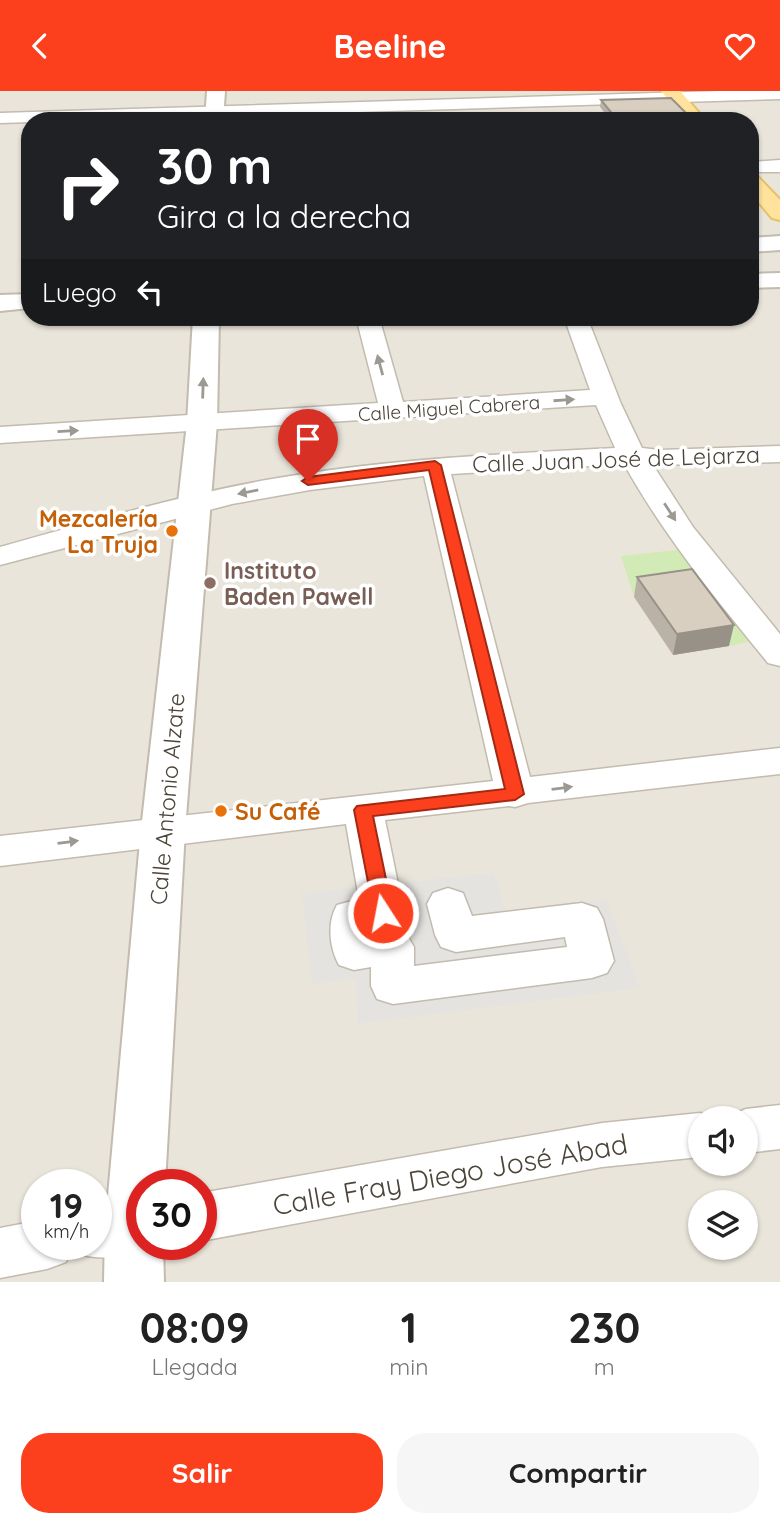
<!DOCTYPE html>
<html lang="es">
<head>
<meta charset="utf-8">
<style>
  body { margin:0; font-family:Quicksand,sans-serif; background:#f6f6f6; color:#222; height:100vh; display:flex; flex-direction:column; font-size:26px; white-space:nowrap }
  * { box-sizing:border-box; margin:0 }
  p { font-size:23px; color:#767676 }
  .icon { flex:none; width:38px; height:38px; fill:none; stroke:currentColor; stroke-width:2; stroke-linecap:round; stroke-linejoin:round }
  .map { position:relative; height:1191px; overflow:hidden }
  .sheet { display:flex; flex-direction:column; background:#fff; flex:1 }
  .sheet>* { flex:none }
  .guide { position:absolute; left:21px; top:21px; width:738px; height:214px; border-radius:28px; box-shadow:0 2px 5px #0004; background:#202124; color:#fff; overflow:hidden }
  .tools { position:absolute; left:688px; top:1015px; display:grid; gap:14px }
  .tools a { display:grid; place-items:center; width:70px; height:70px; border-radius:50%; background:#fff; box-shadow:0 2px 5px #0004; font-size:35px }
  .speed { position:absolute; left:21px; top:1078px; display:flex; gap:14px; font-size:35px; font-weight:700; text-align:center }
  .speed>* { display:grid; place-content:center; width:91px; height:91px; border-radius:50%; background:#fff; box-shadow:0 2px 5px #0004; line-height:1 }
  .speed small { font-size:18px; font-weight:400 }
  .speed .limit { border:10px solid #d22; background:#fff; color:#111 }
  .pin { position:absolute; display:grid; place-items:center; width:60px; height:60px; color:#fff; margin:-72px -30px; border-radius:50% 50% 50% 0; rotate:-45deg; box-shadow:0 0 7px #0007 }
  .pin .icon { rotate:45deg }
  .me { position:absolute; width:77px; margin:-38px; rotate:349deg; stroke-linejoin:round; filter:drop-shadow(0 0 5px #0008) }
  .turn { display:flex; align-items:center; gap:24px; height:147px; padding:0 21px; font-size:32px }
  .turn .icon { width:91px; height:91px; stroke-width:2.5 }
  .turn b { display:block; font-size:49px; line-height:60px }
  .then { display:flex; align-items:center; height:66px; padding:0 21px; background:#0003; gap:14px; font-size:26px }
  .eta { display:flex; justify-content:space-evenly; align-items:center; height:119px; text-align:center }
  .eta b { font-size:42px; font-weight:700; line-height:49px }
  .button { display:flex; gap:14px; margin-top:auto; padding:14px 21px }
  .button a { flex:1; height:80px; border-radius:28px; background:#fc3f1d; color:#fff; font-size:28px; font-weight:700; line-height:80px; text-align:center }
  .button a+a { background:#f6f6f6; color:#222 }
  header { display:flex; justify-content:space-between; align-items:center; height:91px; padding:0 21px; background:#fc3f1d; color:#fff; font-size:32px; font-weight:700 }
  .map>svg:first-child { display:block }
  .residential { fill:#eae5da; fill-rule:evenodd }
  .green { fill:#d2eab5 }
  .parking { fill:#e5e3e0 }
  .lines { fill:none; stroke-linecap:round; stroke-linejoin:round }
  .minor-casing { stroke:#c2bbae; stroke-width:3 }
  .tertiary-casing { stroke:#c2bbae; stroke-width:4 }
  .primary-casing { stroke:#e6c16a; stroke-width:4 }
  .minor { fill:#fff; fill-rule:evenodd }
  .tertiary { fill:#fff; fill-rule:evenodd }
  .primary { fill:#ffe39c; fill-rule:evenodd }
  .wall { fill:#bab2a6 }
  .shaded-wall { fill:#979187 }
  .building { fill:#d8cfc1; stroke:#979187; stroke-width:2 }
  .oneway { fill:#9c9892 }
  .route { fill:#fc3f1d; stroke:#a42913; stroke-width:2 }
  .food-dot { fill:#e8710a; stroke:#fff; stroke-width:2.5 }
  .education-dot { fill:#8d6e63; stroke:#fff; stroke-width:2.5 }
  .labels { text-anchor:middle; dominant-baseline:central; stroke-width:7; stroke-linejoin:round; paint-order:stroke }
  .far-street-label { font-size:19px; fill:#4b4439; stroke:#fff }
  .street-label { font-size:23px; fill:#4b4439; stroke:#fff }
  .food-label { font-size:23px; font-weight:bold; fill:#c56008; stroke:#fff; text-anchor:end }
  .education-label { font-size:23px; font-weight:bold; fill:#785e54; stroke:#fff; text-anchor:start }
  .near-street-label { font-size:28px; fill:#4b4439; stroke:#fff }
</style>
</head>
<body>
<header><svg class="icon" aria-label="back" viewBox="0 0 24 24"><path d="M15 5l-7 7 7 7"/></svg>Beeline<svg class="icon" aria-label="heart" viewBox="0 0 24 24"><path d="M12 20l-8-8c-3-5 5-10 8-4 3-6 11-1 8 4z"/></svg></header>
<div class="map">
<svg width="780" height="1191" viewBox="0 0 780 1191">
  <rect width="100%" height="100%" fill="#f6f3ec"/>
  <!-- residential -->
  <path class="residential" d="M0,0h780v1191h-780zM30,30h721v196h-721zM700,1027h46v46h-46zM37,1094h59v59h-59zM142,1094h59v59h-59zM700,1111h46v46h-46z"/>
  <!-- green -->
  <polygon class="green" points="686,458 752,550 729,555 688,498 634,506 621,465"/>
  <!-- parking -->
  <polygon class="parking" points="494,782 506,821 606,808 640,897 357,933 356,887 312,894 302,802"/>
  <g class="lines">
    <!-- minor casing -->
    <g class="minor-casing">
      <g id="minor">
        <polygon points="720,0 780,0 780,8 0,32 0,22"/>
        <polygon points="780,69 780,81 751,81 751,71"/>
        <path d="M356,226h23l24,85 187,-12 -26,-73h23l34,87 21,44 18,2 120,-4v16l-127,3 40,62 87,107v32l-12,-3c-52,-64 -104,-127 -144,-199l-173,10 79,303 250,-29v26l-252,29 -13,4 -6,-1 -124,14 19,93 -6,11 -24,6v3l18,-3 15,5 7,12v19l153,-19 -2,-10 -109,15 -15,-5 -6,-12 -8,-31 6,-11 15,-5 15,5 9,23 110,-13 15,5 6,11 11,42 -7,12 -15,5 -199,26 -16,-5 -6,-13v-19l-17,3 -15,-5c-10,-18 -12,-43 -2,-60l22,-6 -13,-75 -346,42v-30l493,-55 -69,-305 -114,14 -78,14 -232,61v-18c90,-25 180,-52 272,-68 114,-20 228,-25 343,-31l-19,-43 -596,38v-16l378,-24z"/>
        <polygon points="780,1014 780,1058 746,1062 746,1027 727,1027 729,1025 746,1018"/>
        <polygon points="700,1022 714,1027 700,1027 700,1066 602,1076 201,1150 201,1102 602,1032"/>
        <path d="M142,1111v42h18c-26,11 -55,19 -83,9l-3,-9h22v-34z"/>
        <polygon points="37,1130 37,1153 73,1153 66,1171 47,1178 0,1187 0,1137"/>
      </g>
    </g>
    <!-- tertiary casing -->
    <g class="tertiary-casing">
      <g id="tertiary">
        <polygon points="207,0 225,0 223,30 205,30"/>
        <polygon points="780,145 780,159 751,161 751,147"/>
        <polygon points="780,182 780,196 751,197 751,183"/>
        <polygon points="30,203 30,217 0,220 0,204"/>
        <polygon points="193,226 219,226 217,332 185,739 165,1094 142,1094 142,1153 163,1153 164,1191 104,1191 105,1138 141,739 187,332"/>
      </g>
    </g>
    <!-- primary casing -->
    <g class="primary-casing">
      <g id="primary">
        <polygon points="661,0 680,0 706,30 687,30"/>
        <polygon points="751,84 758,86 780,109 780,129 772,127 751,102"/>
      </g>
    </g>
    <!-- minor -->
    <use href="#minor" class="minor"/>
    <!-- tertiary -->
    <use href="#tertiary" class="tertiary"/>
    <!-- primary -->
    <use href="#primary" class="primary"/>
  </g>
  <!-- wall -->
  <g class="wall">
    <polygon points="601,9 694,30 611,30 600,16"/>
    <polygon points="637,486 729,555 673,564 634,506"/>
  </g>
  <!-- shaded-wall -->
  <polygon class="shaded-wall" points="734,534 729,555 673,564 677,543"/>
  <!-- building -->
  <g class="building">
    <polygon points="671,7 694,30 618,30 601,9"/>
    <polygon points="692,478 734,534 677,543 637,486"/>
  </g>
  <!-- one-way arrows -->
  <defs><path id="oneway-solid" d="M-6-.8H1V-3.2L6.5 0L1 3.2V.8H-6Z" transform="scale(1.75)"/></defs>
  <g class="oneway">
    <use href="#oneway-solid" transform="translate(380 274) rotate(-105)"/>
    <use href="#oneway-solid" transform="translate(203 297) rotate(-88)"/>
    <use href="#oneway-solid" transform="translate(564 309) rotate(-4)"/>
    <use href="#oneway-solid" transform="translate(68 340) rotate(-3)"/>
    <use href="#oneway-solid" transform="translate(248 401) rotate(169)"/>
    <use href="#oneway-solid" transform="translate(670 421) rotate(57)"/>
    <use href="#oneway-solid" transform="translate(562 697) rotate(-7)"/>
    <use href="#oneway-solid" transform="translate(68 751) rotate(-7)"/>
  </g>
  <!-- route -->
  <polygon class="route" points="435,370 441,374 524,703 515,709 373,725 393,822 390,827 383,830 376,827 374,822 354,719 357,715 505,698 429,379 308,394 302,390 308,386"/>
  <!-- markers -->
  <g class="food-dot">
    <circle cx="172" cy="440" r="7"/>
    <circle cx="221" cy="720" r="7"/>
  </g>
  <circle class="education-dot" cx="210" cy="492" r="7"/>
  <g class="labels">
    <!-- far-street labels -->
    <g class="far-street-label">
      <text transform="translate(449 317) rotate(-4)">Calle Miguel Cabrera</text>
    </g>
    <!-- street labels -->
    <g class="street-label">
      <text transform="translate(616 368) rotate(-2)">Calle Juan José de Lejarza</text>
      <text transform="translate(167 708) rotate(-85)">Calle Antonio Alzate</text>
    </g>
    <!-- food labels -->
    <g class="food-label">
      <text x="158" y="427">Mezcalería<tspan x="158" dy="26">La Truja</tspan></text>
      <text x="235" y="720" text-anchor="start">Su Café</text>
    </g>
    <!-- education labels -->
    <g class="education-label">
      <text x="224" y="479">Instituto<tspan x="224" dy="26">Baden Pawell</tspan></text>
    </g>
    <!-- near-street labels -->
    <g class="near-street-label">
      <text transform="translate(450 1083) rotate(-10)">Calle Fray Diego José Abad</text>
    </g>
  </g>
</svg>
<div class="tools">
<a><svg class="icon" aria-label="sound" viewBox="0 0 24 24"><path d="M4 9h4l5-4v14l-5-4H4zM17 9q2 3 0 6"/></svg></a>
<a><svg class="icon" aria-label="layers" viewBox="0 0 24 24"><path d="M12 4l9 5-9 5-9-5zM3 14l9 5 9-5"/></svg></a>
</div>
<div class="speed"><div>19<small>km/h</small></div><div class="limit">30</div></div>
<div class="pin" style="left:308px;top:390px;background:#d93025"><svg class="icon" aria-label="arrive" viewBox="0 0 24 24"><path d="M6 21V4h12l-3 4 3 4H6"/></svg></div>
<svg class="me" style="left:383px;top:822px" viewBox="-20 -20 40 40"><circle r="17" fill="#fc3f1d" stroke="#fff" stroke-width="3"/><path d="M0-11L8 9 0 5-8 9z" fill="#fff"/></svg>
<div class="guide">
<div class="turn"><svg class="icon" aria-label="right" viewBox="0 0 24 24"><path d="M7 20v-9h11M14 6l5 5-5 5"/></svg><div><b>30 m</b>Gira a la derecha</div></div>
<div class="then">Luego<svg class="icon" aria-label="left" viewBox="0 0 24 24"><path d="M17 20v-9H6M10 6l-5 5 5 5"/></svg></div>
</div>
</div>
<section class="sheet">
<div class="eta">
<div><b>08:09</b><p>Llegada</p></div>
<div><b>1</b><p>min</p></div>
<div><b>230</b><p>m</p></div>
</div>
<div class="button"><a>Salir</a><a>Compartir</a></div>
</section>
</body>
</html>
